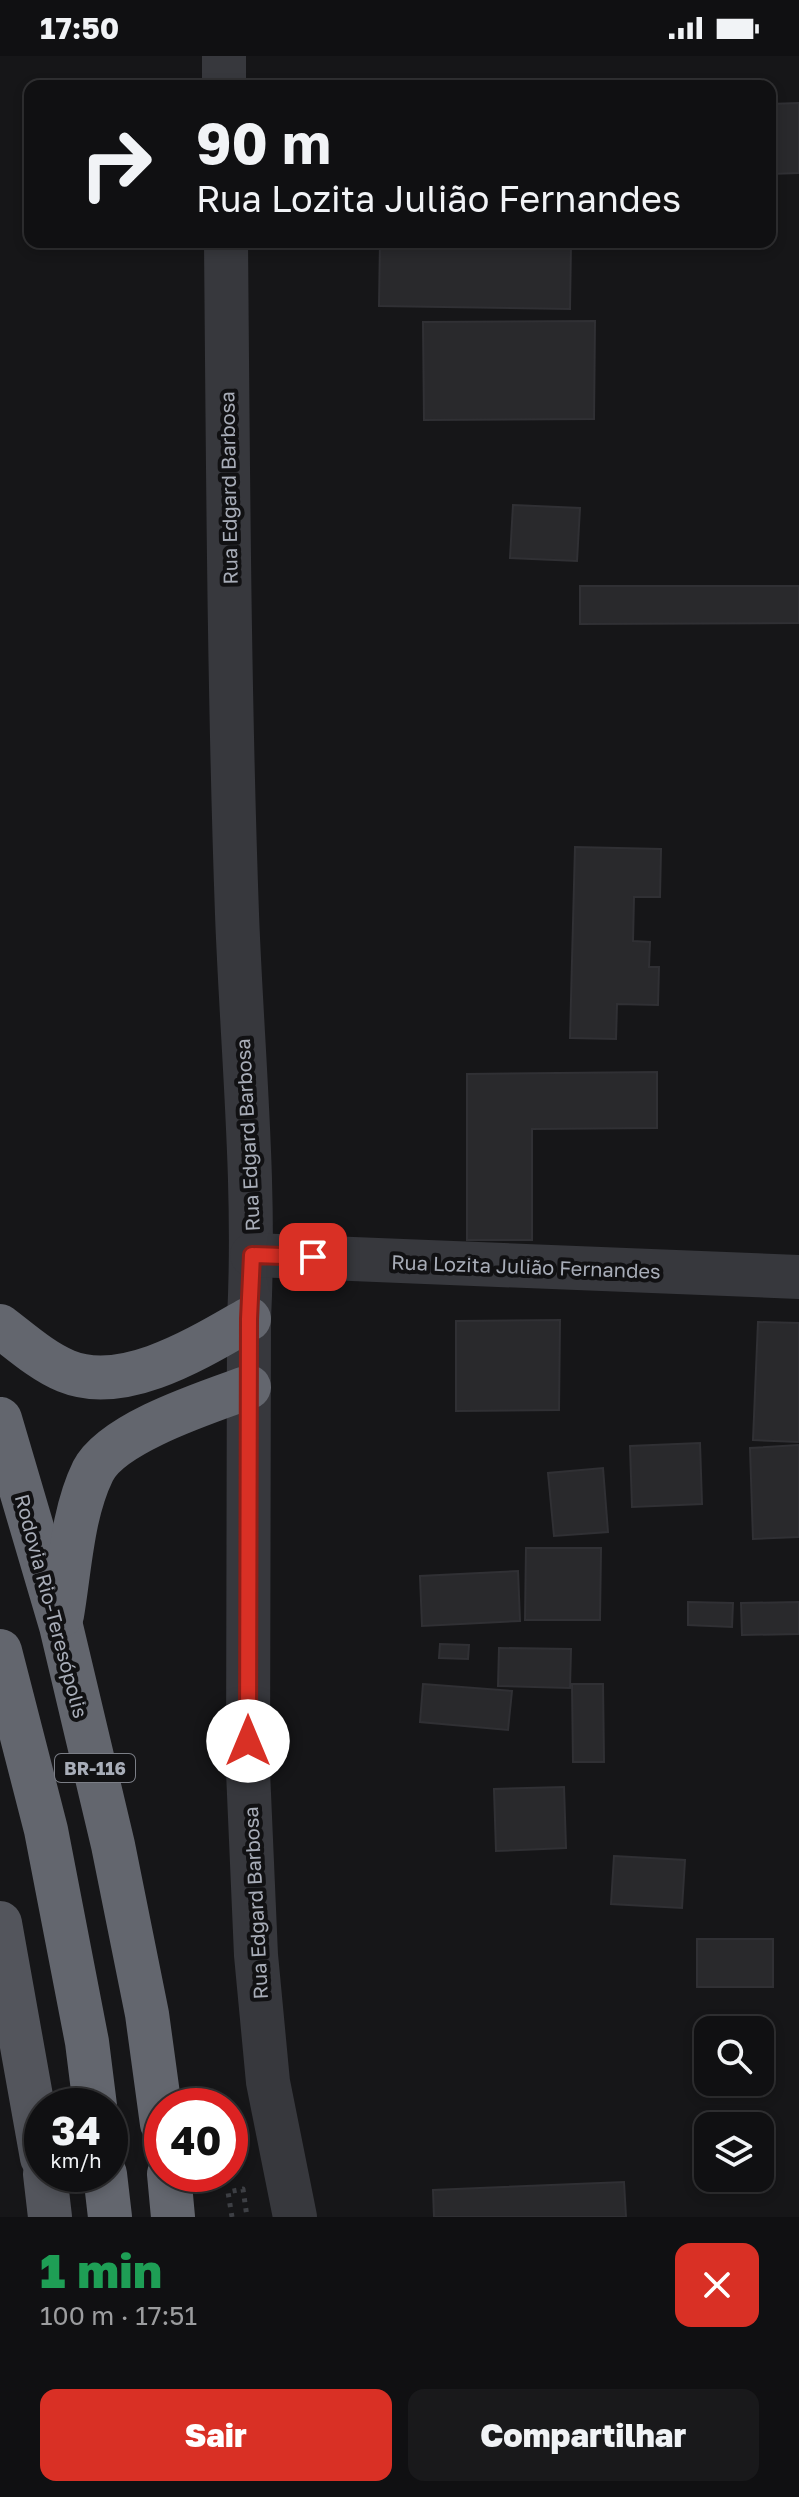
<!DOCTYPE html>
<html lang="pt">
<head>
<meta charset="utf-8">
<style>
  body { margin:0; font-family:"Golos Text",sans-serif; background:#19191b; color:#f1f3f6; height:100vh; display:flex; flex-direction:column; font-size:30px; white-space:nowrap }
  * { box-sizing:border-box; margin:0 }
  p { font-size:26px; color:#9c9d9f }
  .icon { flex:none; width:44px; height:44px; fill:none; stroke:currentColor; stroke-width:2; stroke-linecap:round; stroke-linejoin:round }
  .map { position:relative; height:2161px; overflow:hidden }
  .drawer { display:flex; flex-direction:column; background:#101012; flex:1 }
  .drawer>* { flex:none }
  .top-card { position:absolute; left:24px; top:24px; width:752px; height:168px; border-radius:16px; box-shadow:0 4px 12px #0003,0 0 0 2px #303032; background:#101012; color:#f1f3f6; overflow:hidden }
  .tools { position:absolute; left:694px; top:1960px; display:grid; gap:16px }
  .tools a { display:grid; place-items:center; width:80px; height:80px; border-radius:16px; background:#101012; box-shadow:0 4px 12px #0003,0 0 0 2px #303032; font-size:40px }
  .speed { position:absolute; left:24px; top:2032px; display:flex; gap:16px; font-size:40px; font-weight:700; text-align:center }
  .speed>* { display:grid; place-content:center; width:104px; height:104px; border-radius:50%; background:#101012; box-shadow:0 4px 12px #0003,0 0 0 2px #303032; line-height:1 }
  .speed small { font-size:20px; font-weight:400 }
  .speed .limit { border:12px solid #d22; background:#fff; color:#111 }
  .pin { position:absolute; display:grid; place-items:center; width:68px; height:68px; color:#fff; margin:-34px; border-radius:16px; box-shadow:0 4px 12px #0006 }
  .me { position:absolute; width:88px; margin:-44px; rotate:0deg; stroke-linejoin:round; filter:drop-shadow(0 0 6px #0008) }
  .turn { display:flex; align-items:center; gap:28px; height:168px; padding:0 40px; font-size:36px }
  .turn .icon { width:104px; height:104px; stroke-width:2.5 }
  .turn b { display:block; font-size:56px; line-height:68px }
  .round { display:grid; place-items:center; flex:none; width:84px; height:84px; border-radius:16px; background:#19191b }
  .headline { display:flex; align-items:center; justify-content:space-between; height:136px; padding:0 40px }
  h1 { font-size:48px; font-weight:800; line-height:60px; color:#1e9e55 }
  .cta { display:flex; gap:16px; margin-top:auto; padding:16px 40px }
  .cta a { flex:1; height:92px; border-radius:16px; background:#d93025; color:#fff; font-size:32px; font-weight:800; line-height:92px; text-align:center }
  .cta a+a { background:#19191b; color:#f1f3f6 }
  .status { display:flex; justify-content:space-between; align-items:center; height:56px; padding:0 40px; background:#101012; direction:ltr }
  .status svg { height:22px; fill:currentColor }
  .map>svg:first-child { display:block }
  .building { fill:#29292c; stroke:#303034; stroke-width:2 }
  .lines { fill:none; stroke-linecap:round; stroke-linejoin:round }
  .path { stroke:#3d3f44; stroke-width:5; stroke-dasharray:4 6; stroke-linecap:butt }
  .minor { stroke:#37383d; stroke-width:44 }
  .major { stroke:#53555c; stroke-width:44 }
  .highway { stroke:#63666e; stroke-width:44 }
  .route-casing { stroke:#8d1f18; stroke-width:20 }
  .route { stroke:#d93025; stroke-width:14 }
  .labels { text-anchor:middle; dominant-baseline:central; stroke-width:8; stroke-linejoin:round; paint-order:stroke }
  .shield { fill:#111113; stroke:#7b7e86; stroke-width:2 }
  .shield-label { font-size:18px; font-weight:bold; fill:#a8adb8 }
  .street-label { font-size:20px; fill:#a8adb8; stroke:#111113 }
</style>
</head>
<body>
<div class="status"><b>17:50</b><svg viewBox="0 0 49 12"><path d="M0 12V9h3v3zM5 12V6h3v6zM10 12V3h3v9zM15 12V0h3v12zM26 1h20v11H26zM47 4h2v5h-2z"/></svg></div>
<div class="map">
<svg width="799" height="2161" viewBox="0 0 799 2161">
  <rect width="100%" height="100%" fill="#161618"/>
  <!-- building -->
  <g class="building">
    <polygon points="799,47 799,117 770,118 770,48"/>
    <polygon points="380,186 571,186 570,253 379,250"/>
    <polygon points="595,265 594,363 424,364 423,266"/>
    <polygon points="513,449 580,452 577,505 510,502"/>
    <polygon points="580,530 799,530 799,567 580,568"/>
    <polygon points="575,791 661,793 660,841 634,841 633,885 650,886 649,911 659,911 658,949 617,948 616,983 570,982"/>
    <polygon points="657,1016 657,1072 532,1073 532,1184 467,1184 467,1018"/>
    <polygon points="560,1264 559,1354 456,1355 456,1265"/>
    <polygon points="758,1266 799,1267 799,1386 753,1384"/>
    <polygon points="700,1387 702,1448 632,1451 630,1390"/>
    <polygon points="799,1389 799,1481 753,1483 750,1392"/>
    <polygon points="603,1412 608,1476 554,1480 548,1417"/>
    <polygon points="526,1492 601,1492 600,1564 525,1564"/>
    <polygon points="518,1515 520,1565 422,1570 420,1520"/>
    <polygon points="688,1546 733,1547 732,1571 688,1569"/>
    <polygon points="799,1546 799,1578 742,1579 741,1547"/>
    <polygon points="440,1588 469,1589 468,1603 439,1602"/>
    <polygon points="499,1592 571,1593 570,1632 498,1630"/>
    <polygon points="423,1628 512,1635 508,1674 420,1666"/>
    <polygon points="572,1628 603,1628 604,1706 573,1706"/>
    <polygon points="564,1731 566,1792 496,1795 494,1733"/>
    <polygon points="614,1800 685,1804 682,1852 611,1848"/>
    <rect x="697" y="1883" width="76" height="48"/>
    <polygon points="624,2126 626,2161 434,2161 433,2134"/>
  </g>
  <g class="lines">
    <!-- path -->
    <polyline class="path" points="232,2161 228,2136 243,2133 247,2161"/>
    <!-- minor -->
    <g class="minor">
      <polyline points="224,0 224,30"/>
      <path d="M226,186c2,224 3,448 11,672 5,134 19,270 12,405l-1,452 8,184 12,127 27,135"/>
      <polyline points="252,1199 799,1221"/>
    </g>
    <!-- major -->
    <g class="major">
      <polyline points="0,1867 42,2102"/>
      <polyline points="45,2118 50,2161"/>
    </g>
    <!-- highway -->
    <g class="highway">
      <path d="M0,1270c21,16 42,35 66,45 58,24 134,-24 183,-52"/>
      <polyline points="0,1363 61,1570 113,1789 147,1958 162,2068"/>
      <path d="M62,1559c8,-47 10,-101 31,-144 20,-39 115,-69 156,-84"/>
      <polyline points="0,1595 46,1774 87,1986 95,2050"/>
      <polyline points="105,2118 110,2161"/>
      <polyline points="169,2118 173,2161"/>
    </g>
  </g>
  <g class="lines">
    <!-- route casing -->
    <g class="route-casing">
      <polyline id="route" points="248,1685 249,1263 252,1199 313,1201"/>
    </g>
    <!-- route -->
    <use href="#route" class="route"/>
  </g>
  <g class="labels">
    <!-- shield labels -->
    <rect class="shield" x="55" y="1698" width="80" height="28" rx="6"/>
    <g class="shield-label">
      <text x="95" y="1712">BR-116</text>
    </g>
    <!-- street labels -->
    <g class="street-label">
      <text transform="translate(228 432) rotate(-91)">Rua Edgard Barbosa</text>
      <text transform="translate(247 1079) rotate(-93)">Rua Edgard Barbosa</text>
      <text transform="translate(526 1210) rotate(2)">Rua Lozita Julião Fernandes</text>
      <text transform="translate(52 1550) rotate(75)">Rodovia Rio-Teresópolis</text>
      <text transform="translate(255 1847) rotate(-93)">Rua Edgard Barbosa</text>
    </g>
  </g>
</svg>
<div class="tools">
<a><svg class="icon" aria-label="search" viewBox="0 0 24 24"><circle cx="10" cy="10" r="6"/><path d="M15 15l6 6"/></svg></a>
<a><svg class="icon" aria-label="layers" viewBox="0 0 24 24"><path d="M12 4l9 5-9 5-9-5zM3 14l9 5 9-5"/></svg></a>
</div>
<div class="speed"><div>34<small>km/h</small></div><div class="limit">40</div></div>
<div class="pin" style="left:313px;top:1201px;background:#d93025"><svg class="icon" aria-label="arrive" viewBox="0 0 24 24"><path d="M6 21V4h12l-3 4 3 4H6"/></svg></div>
<svg class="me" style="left:248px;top:1685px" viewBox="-20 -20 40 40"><circle r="19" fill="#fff"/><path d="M0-13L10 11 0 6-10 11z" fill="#d93025"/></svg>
<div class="top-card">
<div class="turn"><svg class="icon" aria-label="right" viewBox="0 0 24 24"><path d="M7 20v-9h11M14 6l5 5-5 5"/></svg><div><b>90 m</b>Rua Lozita Julião Fernandes</div></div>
</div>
</div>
<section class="drawer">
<div class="headline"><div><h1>1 min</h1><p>100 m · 17:51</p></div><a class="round" style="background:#d93025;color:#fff"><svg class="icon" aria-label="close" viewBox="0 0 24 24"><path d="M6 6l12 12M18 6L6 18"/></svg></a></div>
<div class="cta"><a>Sair</a><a>Compartilhar</a></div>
</section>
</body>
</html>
